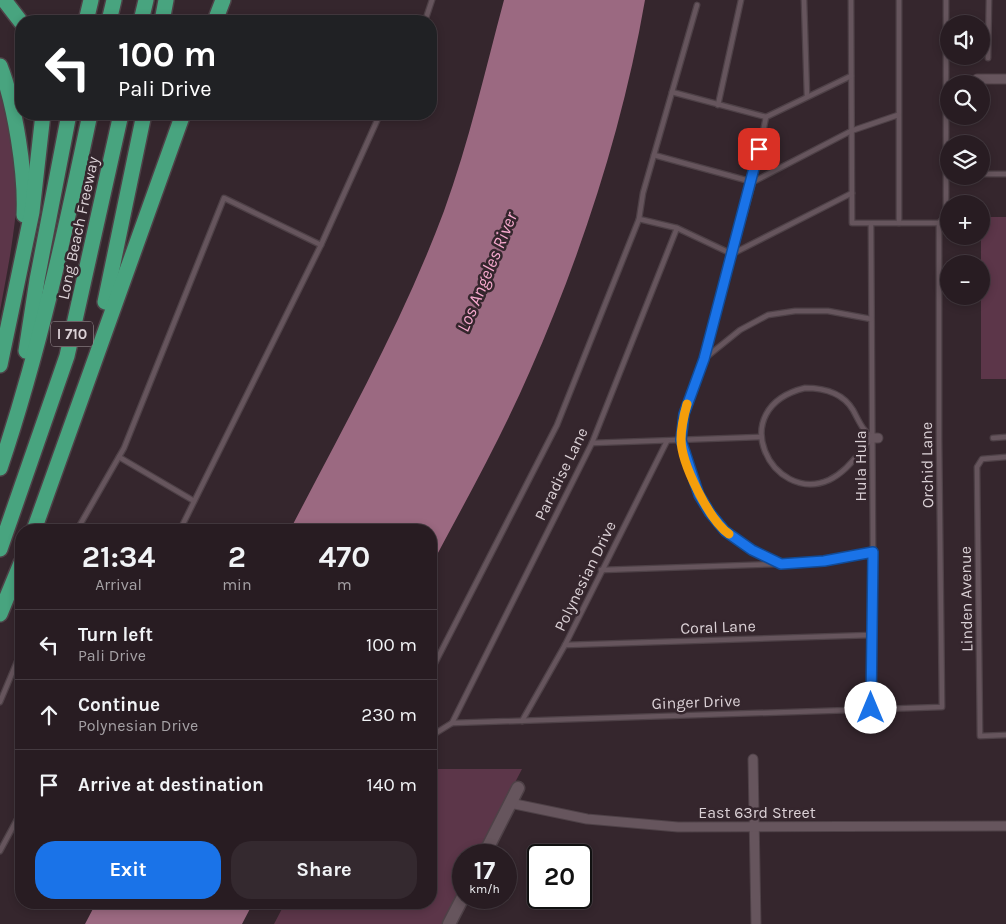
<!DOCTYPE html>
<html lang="en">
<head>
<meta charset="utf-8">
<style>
  body { margin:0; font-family:Karla,sans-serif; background:#34292f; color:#f1f3f6; height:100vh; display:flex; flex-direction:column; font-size:19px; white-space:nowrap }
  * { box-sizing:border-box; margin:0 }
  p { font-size:16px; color:#a5a1a5 }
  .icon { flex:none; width:28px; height:28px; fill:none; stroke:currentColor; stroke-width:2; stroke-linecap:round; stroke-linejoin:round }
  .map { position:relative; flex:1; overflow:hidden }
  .side { position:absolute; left:15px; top:524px; width:422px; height:385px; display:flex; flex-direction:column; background:#281c22; border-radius:20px; box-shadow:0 2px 8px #0003,0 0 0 1px #443a40 }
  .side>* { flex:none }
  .guide { position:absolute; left:15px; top:15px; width:422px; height:105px; border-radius:20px; box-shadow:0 2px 8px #0003,0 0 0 1px #443a40; background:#202124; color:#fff; overflow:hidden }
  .buttons { position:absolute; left:940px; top:15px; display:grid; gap:10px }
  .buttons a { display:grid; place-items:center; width:50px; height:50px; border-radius:50%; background:#281c22; box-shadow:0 2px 8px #0003,0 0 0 1px #443a40; font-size:25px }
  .speed { position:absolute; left:452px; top:844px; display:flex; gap:10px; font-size:25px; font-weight:700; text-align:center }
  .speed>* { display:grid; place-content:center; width:65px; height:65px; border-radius:50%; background:#281c22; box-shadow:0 2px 8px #0003,0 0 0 1px #443a40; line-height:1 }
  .speed small { font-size:12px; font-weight:400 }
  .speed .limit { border:2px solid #111; border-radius:8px; background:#fff; color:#111 }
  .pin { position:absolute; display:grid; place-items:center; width:42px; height:42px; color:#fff; margin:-21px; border-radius:10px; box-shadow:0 2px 8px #0006 }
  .me { position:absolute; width:55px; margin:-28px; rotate:0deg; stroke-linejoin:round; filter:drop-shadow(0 0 4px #0008) }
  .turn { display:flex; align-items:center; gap:18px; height:105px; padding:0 20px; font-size:22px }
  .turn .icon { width:65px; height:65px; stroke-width:2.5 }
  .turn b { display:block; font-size:35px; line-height:42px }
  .eta { display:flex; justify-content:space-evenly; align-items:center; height:85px; text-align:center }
  .eta b { font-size:30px; font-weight:700; line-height:35px }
  .action { display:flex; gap:10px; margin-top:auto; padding:10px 20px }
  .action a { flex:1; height:58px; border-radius:20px; background:#1a73e8; color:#fff; font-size:20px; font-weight:700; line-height:58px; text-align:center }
  .action a+a { background:#34292f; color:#f1f3f6 }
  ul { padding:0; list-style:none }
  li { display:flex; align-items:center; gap:15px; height:70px; padding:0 20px; border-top:1px solid #443a40 }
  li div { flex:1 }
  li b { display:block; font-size:19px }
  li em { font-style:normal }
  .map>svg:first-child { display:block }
  .green { fill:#5c3649 }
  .water { fill:#9b6981 }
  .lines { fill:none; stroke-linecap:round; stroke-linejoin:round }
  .lane-casing { stroke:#4e4147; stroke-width:7 }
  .street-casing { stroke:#4e4147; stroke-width:11 }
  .secondary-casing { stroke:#4e4147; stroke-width:15 }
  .highway-casing { stroke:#4e4147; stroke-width:18 }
  .lane { stroke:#66555d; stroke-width:4.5 }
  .street { stroke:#66555d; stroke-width:9 }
  .secondary { stroke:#66555d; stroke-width:12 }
  .highway { stroke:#48a47f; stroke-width:15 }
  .route-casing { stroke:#114b97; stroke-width:12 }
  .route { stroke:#1a73e8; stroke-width:9 }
  .slow { stroke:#f59e0b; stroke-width:9 }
  .labels { text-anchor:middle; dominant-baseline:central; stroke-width:5; stroke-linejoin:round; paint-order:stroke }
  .shield { fill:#35262d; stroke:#a99ea3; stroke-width:1 }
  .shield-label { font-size:15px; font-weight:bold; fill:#dbd1d6 }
  .street-label { font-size:16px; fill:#dbd1d6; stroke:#35262d }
  .water-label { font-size:18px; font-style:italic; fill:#f6a9ce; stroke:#35262d }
</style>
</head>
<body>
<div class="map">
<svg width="1006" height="924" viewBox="0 0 1006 924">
  <rect width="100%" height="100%" fill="#35262d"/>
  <!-- green -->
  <g class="green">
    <path d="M0,93c34,56 11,157 0,218z"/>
    <rect x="981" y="217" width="25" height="162"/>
    <polygon points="431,769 522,769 478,855 464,855 464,883 443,924 274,924 285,903 431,902"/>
  </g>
  <!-- water -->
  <g class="water">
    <path d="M504,0h141c-22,127 -63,253 -115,371 -29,67 -65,131 -99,195v-36h-141c54,-104 113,-209 154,-319 25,-69 41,-140 60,-211z"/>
    <polygon points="96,903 96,902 253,903 242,924 85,924"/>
  </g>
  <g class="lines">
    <!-- lane casing -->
    <g class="lane-casing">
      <g id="lane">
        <polyline points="804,0 807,96"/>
        <polyline points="851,0 852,223 939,223 946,215 946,0"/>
        <polyline points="899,0 899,223"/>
        <polyline points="425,21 432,0"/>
        <polyline points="988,58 989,0"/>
        <polyline points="672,92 766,117 851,76"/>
        <polyline points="718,105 741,0"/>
        <polyline points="654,155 753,182 851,131 898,115"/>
        <polyline points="981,174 1006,174"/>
        <polyline points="639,219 677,228 732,254 852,193"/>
        <polyline points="871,224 873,552 871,708"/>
        <polyline points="871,319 828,311 795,311 768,315 740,330 704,359 685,414 681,440 699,495 710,513 725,531 752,550 781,564 824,561 873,552"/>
        <polyline points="705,358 753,182 766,117"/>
        <path d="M805,388c18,0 38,5 48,22 6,11 9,20 20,28 -15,15 -25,33 -44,42 -57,25 -106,-72 -24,-92z"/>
        <polyline points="993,438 1006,437"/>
        <polyline points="592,443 760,437"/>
        <polyline points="119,457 194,501"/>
        <polyline points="1006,457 982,459 977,467 980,736 1006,735"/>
        <polyline points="77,530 124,448 224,198 321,245"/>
        <polyline points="180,530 321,245 380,114"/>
        <polyline points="601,570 779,564"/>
        <polyline points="565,645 872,635"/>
        <polyline points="431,671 557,425 639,219 643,193 697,5"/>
        <polyline points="0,702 21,652"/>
        <polyline points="522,721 565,645 667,441"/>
        <polyline points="452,723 942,707 939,438 939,223"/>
        <polyline points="431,736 452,723 592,443 677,228"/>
        <polyline points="0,851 21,812"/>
      </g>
    </g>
    <!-- street casing -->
    <g class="street-casing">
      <g id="street">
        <polyline points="977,79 1006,79"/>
        <polyline points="873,438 878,438"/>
        <polyline points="753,759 756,924"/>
        <polyline points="510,803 587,819 678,827 1006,826"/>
      </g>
    </g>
    <!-- secondary casing -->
    <g class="secondary-casing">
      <g id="secondary">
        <polyline points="484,855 518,788"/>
        <polyline points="449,924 464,895"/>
      </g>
    </g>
    <!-- highway casing -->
    <g class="highway-casing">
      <g id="highway">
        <polyline points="4,0 21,22"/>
        <polyline points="86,21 91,0"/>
        <polyline points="109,21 114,0"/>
        <polyline points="141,21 146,0"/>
        <polyline points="162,21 166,0"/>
        <polyline points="215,21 223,0"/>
        <path d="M0,66c15,38 26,108 24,149"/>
        <polyline points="105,302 144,114"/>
        <polyline points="26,351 37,280 69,114"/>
        <polyline points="0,365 32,212 43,114"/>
        <path d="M0,468c39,-116 65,-235 90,-354"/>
        <polyline points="34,530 183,114"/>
        <polyline points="0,549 67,356 121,114"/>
        <polyline points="0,614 21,563"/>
      </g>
    </g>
    <!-- lane -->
    <use href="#lane" class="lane"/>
    <!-- street -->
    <use href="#street" class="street"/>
    <!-- secondary -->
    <use href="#secondary" class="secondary"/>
    <!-- highway -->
    <use href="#highway" class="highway"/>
  </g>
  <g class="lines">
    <!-- route casing -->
    <g class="route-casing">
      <polyline id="route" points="759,149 704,359 684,414 681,440 699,495 710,513 725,531 752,550 781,564 824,561 873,552 871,708"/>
    </g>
    <!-- route -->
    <use href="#route" class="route"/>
    <!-- slow -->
    <path class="slow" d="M687,404c-3,11 -6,24 -6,35 0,24 28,81 48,95"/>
  </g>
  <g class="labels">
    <!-- shield labels -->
    <rect class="shield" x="51" y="321.5" width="42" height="25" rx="4"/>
    <g class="shield-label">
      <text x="72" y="334">I 710</text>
    </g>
    <!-- street labels -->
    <g class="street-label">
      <text transform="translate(78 228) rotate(-78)">Long Beach Freeway</text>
      <text transform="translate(927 465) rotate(-91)">Orchid Lane</text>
      <text transform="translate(860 466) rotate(-90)">Hula Hula</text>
      <text transform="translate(561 474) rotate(-64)">Paradise Lane</text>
      <text transform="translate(585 576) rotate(-64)">Polynesian Drive</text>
      <text transform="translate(966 599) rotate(-91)">Linden Avenue</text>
      <text transform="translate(718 627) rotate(-2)">Coral Lane</text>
      <text transform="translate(696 702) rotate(-2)">Ginger Drive</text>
      <text x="757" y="812">East 63rd Street</text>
    </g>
    <!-- water labels -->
    <g class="water-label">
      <text transform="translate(487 272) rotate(-67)">Los Angeles River</text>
    </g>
  </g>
</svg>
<div class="buttons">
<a><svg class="icon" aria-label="sound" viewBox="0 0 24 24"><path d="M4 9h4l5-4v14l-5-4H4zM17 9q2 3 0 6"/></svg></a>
<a><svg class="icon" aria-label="search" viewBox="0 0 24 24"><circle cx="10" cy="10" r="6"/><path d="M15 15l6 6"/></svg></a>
<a><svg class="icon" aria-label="layers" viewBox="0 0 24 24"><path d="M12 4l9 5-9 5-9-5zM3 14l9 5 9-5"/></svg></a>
<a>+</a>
<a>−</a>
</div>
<div class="speed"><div>17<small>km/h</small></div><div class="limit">20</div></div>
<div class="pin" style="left:759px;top:149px;background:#d93025"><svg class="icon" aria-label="arrive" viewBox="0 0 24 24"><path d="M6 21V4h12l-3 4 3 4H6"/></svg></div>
<svg class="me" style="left:871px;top:708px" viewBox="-20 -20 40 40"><circle r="19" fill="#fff"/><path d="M0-13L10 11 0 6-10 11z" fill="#1a73e8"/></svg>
<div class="guide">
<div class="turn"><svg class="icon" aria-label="left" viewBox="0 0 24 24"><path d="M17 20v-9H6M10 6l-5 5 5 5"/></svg><div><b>100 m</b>Pali Drive</div></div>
</div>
<section class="side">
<div class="eta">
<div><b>21:34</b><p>Arrival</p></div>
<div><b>2</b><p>min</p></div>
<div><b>470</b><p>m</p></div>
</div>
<ul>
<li><svg class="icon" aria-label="left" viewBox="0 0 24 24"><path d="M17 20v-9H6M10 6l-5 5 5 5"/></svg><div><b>Turn left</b><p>Pali Drive</p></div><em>100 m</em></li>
<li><svg class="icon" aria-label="ahead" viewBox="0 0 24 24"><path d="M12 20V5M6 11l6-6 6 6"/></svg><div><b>Continue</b><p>Polynesian Drive</p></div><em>230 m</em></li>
<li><svg class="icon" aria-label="arrive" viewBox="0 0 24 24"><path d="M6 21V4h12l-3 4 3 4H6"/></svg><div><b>Arrive at destination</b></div><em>140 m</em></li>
</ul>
<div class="action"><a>Exit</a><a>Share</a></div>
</section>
</div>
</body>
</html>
